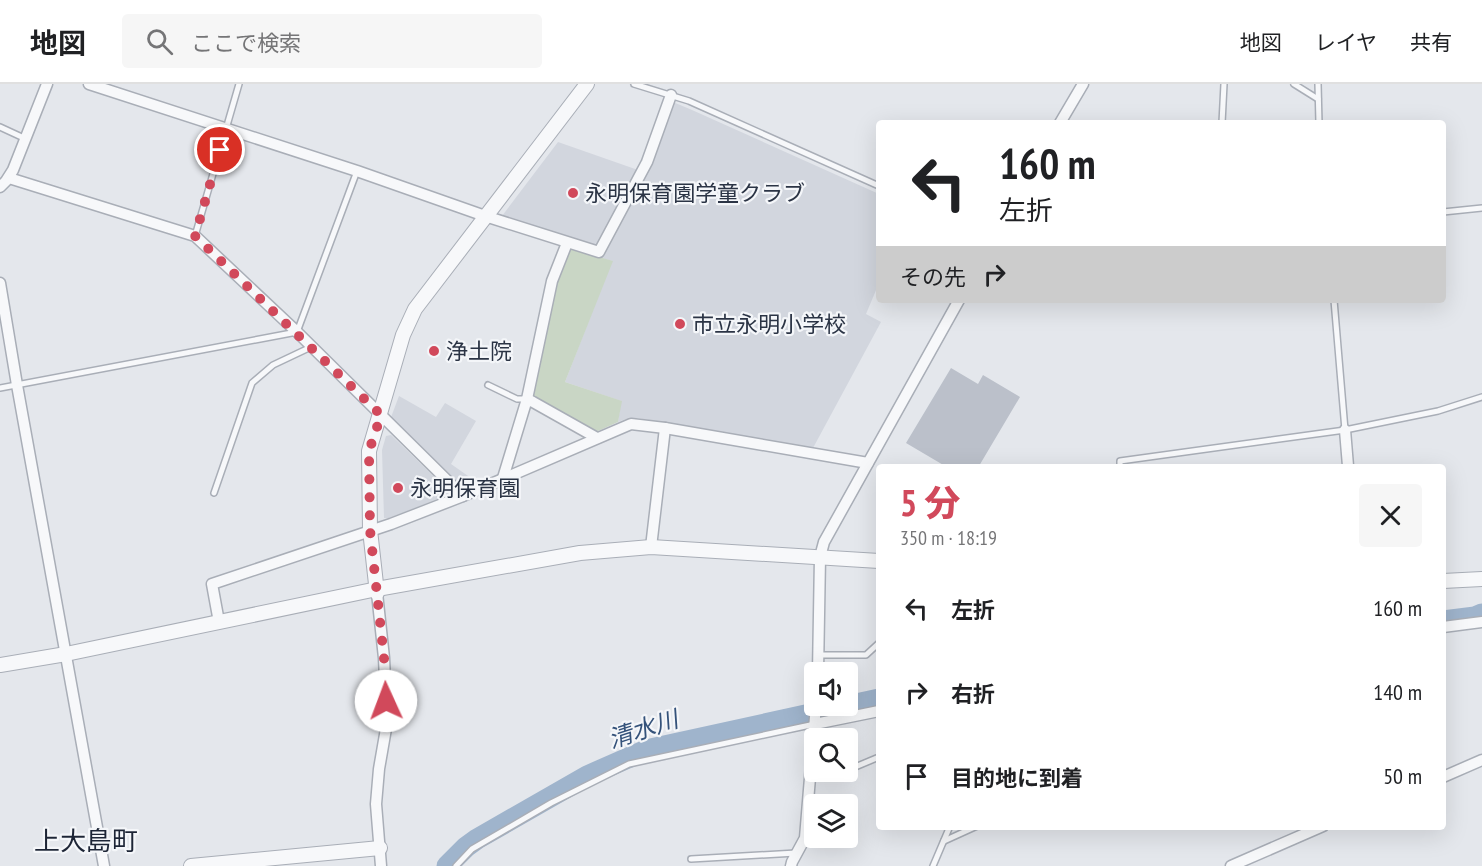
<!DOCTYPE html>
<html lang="ja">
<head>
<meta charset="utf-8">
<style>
  body { margin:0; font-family:"PT Sans Narrow","Noto Sans JP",sans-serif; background:#f6f6f6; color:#202124; height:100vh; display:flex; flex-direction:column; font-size:22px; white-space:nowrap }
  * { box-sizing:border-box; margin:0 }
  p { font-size:20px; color:#757577 }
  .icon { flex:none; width:33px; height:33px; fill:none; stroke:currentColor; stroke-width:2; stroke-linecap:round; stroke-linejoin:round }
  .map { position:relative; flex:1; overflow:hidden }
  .drawer { position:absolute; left:876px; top:380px; width:570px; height:366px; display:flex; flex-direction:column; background:#fff; border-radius:6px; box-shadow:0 6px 24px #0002 }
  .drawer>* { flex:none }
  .banner { position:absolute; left:876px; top:36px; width:570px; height:183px; border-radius:6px; box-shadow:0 6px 24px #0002; background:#fff; color:#202124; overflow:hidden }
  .buttons { position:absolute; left:804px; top:578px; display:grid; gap:12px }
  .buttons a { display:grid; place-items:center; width:54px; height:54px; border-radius:6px; background:#fff; box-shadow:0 6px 24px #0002; font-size:30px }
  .pin { position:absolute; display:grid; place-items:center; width:51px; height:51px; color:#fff; margin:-26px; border:3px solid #fff; border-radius:50%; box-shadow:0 2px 6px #0007 }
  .me { position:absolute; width:66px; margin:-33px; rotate:358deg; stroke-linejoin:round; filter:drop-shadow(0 0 4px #0008) }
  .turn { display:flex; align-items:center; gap:21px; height:126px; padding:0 24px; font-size:27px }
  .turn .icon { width:78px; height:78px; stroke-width:2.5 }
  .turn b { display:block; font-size:42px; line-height:51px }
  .then { display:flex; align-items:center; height:57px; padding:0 24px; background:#0003; gap:12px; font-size:22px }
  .round { display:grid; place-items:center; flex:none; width:63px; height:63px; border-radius:6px; background:#f6f6f6 }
  .overview { display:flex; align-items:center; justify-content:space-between; height:102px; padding:0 24px }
  h1 { font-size:36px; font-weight:800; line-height:45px; color:#d1495b }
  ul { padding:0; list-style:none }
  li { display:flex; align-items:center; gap:18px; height:84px; padding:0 24px }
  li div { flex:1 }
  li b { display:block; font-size:22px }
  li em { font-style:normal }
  header { display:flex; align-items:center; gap:36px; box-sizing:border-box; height:84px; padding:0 30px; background:#fff; border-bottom:2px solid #e0e0e0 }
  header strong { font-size:28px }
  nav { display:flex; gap:33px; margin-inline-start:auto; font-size:21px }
  .search { width:420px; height:54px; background:#f6f6f6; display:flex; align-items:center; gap:15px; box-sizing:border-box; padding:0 21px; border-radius:6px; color:#757577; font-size:22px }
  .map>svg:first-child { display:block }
  .built { fill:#d2d6de }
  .green { fill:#c9d6c5 }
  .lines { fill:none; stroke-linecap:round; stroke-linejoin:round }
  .river { stroke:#9fb4cc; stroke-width:21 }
  .building { fill:#bbc0ca }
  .service-casing { stroke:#a9aeb7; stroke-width:8 }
  .minor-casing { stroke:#a9aeb7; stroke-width:13 }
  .tertiary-casing { stroke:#a9aeb7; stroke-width:16 }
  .service { stroke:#f7f8fa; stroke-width:5 }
  .minor { stroke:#f7f8fa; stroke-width:10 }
  .tertiary { stroke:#f7f8fa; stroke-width:14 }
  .route { stroke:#d1495b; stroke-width:10; stroke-dasharray:0 18 }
  .poi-dot { fill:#d1495b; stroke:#f4f6f9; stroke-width:2 }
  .labels { text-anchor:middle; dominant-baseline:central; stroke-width:4.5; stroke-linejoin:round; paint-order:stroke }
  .poi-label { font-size:22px; fill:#2b3445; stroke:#f4f6f9; text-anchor:start }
  .water-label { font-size:24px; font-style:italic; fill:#34527a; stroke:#f4f6f9 }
  .quarter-label { font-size:26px; fill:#1d2536; stroke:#f4f6f9 }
</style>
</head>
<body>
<header>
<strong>地図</strong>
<div class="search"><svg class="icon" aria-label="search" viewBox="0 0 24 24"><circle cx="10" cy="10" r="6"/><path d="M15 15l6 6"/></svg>ここで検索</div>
<nav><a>地図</a><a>レイヤ</a><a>共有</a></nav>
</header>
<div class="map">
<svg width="1482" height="782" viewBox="0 0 1482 782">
  <rect width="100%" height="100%" fill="#e4e7ec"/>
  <!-- built -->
  <g class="built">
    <polygon points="673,18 692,26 879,110 879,199 866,230 881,238 813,364 637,334 626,335 618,338 621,317 565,298 612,177 602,174 651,81"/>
    <polygon points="558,58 638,86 598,162 502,132"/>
    <polygon points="399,312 436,333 445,319 476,337 451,380 478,399 464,406 390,336"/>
    <polygon points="391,351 449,407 447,411 390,434 384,434 382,366 386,352"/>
  </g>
  <!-- green -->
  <polygon class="green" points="569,164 613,177 565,298 622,317 618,338 598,347 590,345 534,314 532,310 554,200"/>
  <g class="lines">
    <!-- river -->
    <g class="river">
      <polyline points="1443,537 1475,533 1482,530"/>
      <polyline points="447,782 466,763 477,755 587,692 646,666 879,615"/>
    </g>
  </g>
  <!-- building -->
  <polygon class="building" points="951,284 978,300 983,291 1020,313 979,382 945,382 906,359"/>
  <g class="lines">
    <!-- service casing -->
    <g class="service-casing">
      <g id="service">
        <polyline points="634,0 689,17 879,102"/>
        <polyline points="1294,0 1318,15"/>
        <polyline points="1318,0 1319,39"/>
        <polyline points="1222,39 1224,0"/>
        <polyline points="0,43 26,55"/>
        <polyline points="1443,128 1482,124"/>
        <polyline points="195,152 239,0"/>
        <polyline points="1334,216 1345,346"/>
        <polyline points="488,301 517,315 527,315"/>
        <polyline points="0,304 297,248 357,87"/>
        <polyline points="1120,382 1120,377 1345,346 1438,327 1482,313"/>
        <polyline points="214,409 252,299 273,281 311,263"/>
        <polyline points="819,571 866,571 879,559"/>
        <polyline points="848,686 879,673"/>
        <polyline points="811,690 843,687"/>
        <polyline points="944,757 977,742"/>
        <polyline points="691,775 796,769"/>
        <polyline points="456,782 472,765 551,719 629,680 815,640"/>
        <polyline points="933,782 950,742"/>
      </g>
    </g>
    <!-- minor casing -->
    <g class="minor-casing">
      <g id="minor">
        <polyline points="89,0 357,87 485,132 599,168 647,78 671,11"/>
        <polyline points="1060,39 1083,0"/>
        <polyline points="9,94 195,152 297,248 463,412"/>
        <polyline points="0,103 6,97 13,86 47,0"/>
        <polyline points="0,199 17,301 104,782"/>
        <polyline points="527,315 533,318 597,354"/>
        <polyline points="1345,346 1348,382"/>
        <polyline points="503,394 527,315 552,197 567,159"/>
        <polyline points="651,463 665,344"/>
        <polyline points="377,509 384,574 387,639 379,685 376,720 381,782"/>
        <polyline points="219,538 212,500 391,440 463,412 631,340 665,344 868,379"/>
        <polyline points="1443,543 1482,538"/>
        <polyline points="818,588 820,473 824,458 959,216"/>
        <polyline points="815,640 879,627"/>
        <polyline points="1443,693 1482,676"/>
        <polyline points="791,782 792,778 805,754 816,621"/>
        <polyline points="1231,782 1323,742"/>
      </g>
    </g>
    <!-- tertiary casing -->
    <g class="tertiary-casing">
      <g id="tertiary">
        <polyline points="1443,497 1482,495"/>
        <polyline points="377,509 370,446 369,367 403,251 415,225 587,0"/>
        <polyline points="0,581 66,570 377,505 580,469 651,463 879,477"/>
        <polyline points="191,782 380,764"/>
      </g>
    </g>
    <!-- service -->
    <use href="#service" class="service"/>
    <!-- minor -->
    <use href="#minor" class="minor"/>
    <!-- tertiary -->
    <use href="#tertiary" class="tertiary"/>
  </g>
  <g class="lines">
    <!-- route -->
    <polyline class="route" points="220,66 195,152 381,331 369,367 370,446 384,574 386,617"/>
  </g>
  <!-- markers -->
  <g class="poi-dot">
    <circle cx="573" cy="109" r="6"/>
    <circle cx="680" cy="240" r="6"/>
    <circle cx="434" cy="267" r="6"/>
    <circle cx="398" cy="404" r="6"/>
  </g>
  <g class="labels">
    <!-- poi labels -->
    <g class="poi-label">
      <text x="585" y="109">永明保育園学童クラブ</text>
      <text x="692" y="240">市立永明小学校</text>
      <text x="446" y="267">浄土院</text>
      <text x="410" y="404">永明保育園</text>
    </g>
    <!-- water labels -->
    <g class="water-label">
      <text transform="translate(643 645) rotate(-18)">清水川</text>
    </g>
    <!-- quarter labels -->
    <g class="quarter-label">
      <text x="86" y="756">上大島町</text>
    </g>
  </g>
</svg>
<div class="buttons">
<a><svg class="icon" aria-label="sound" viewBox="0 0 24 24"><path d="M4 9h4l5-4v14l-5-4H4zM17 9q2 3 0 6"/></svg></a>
<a><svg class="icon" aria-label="search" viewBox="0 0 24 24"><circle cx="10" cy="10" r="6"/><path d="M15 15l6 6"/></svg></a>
<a><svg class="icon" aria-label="layers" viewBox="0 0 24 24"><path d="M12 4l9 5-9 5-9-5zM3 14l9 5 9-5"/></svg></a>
</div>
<div class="pin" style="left:220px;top:66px;background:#d93025"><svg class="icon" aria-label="arrive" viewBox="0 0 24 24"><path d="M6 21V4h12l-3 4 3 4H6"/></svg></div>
<svg class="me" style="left:386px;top:617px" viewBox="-20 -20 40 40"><circle r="19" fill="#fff"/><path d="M0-13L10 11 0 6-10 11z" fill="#d1495b"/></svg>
<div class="banner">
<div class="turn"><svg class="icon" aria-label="left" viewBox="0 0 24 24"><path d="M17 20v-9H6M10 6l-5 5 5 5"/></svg><div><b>160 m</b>左折</div></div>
<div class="then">その先<svg class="icon" aria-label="right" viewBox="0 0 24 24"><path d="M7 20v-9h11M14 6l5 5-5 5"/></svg></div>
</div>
<section class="drawer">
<div class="overview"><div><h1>5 分</h1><p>350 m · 18:19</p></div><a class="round"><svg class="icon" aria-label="close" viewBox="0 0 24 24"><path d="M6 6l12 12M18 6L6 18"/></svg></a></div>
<ul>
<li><svg class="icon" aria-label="left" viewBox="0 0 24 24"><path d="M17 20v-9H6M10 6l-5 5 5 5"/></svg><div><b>左折</b></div><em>160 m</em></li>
<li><svg class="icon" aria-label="right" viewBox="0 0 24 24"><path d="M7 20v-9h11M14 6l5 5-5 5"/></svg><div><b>右折</b></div><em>140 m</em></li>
<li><svg class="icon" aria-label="arrive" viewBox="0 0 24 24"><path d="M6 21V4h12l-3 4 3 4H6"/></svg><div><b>目的地に到着</b></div><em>50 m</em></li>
</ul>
</section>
</div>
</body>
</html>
